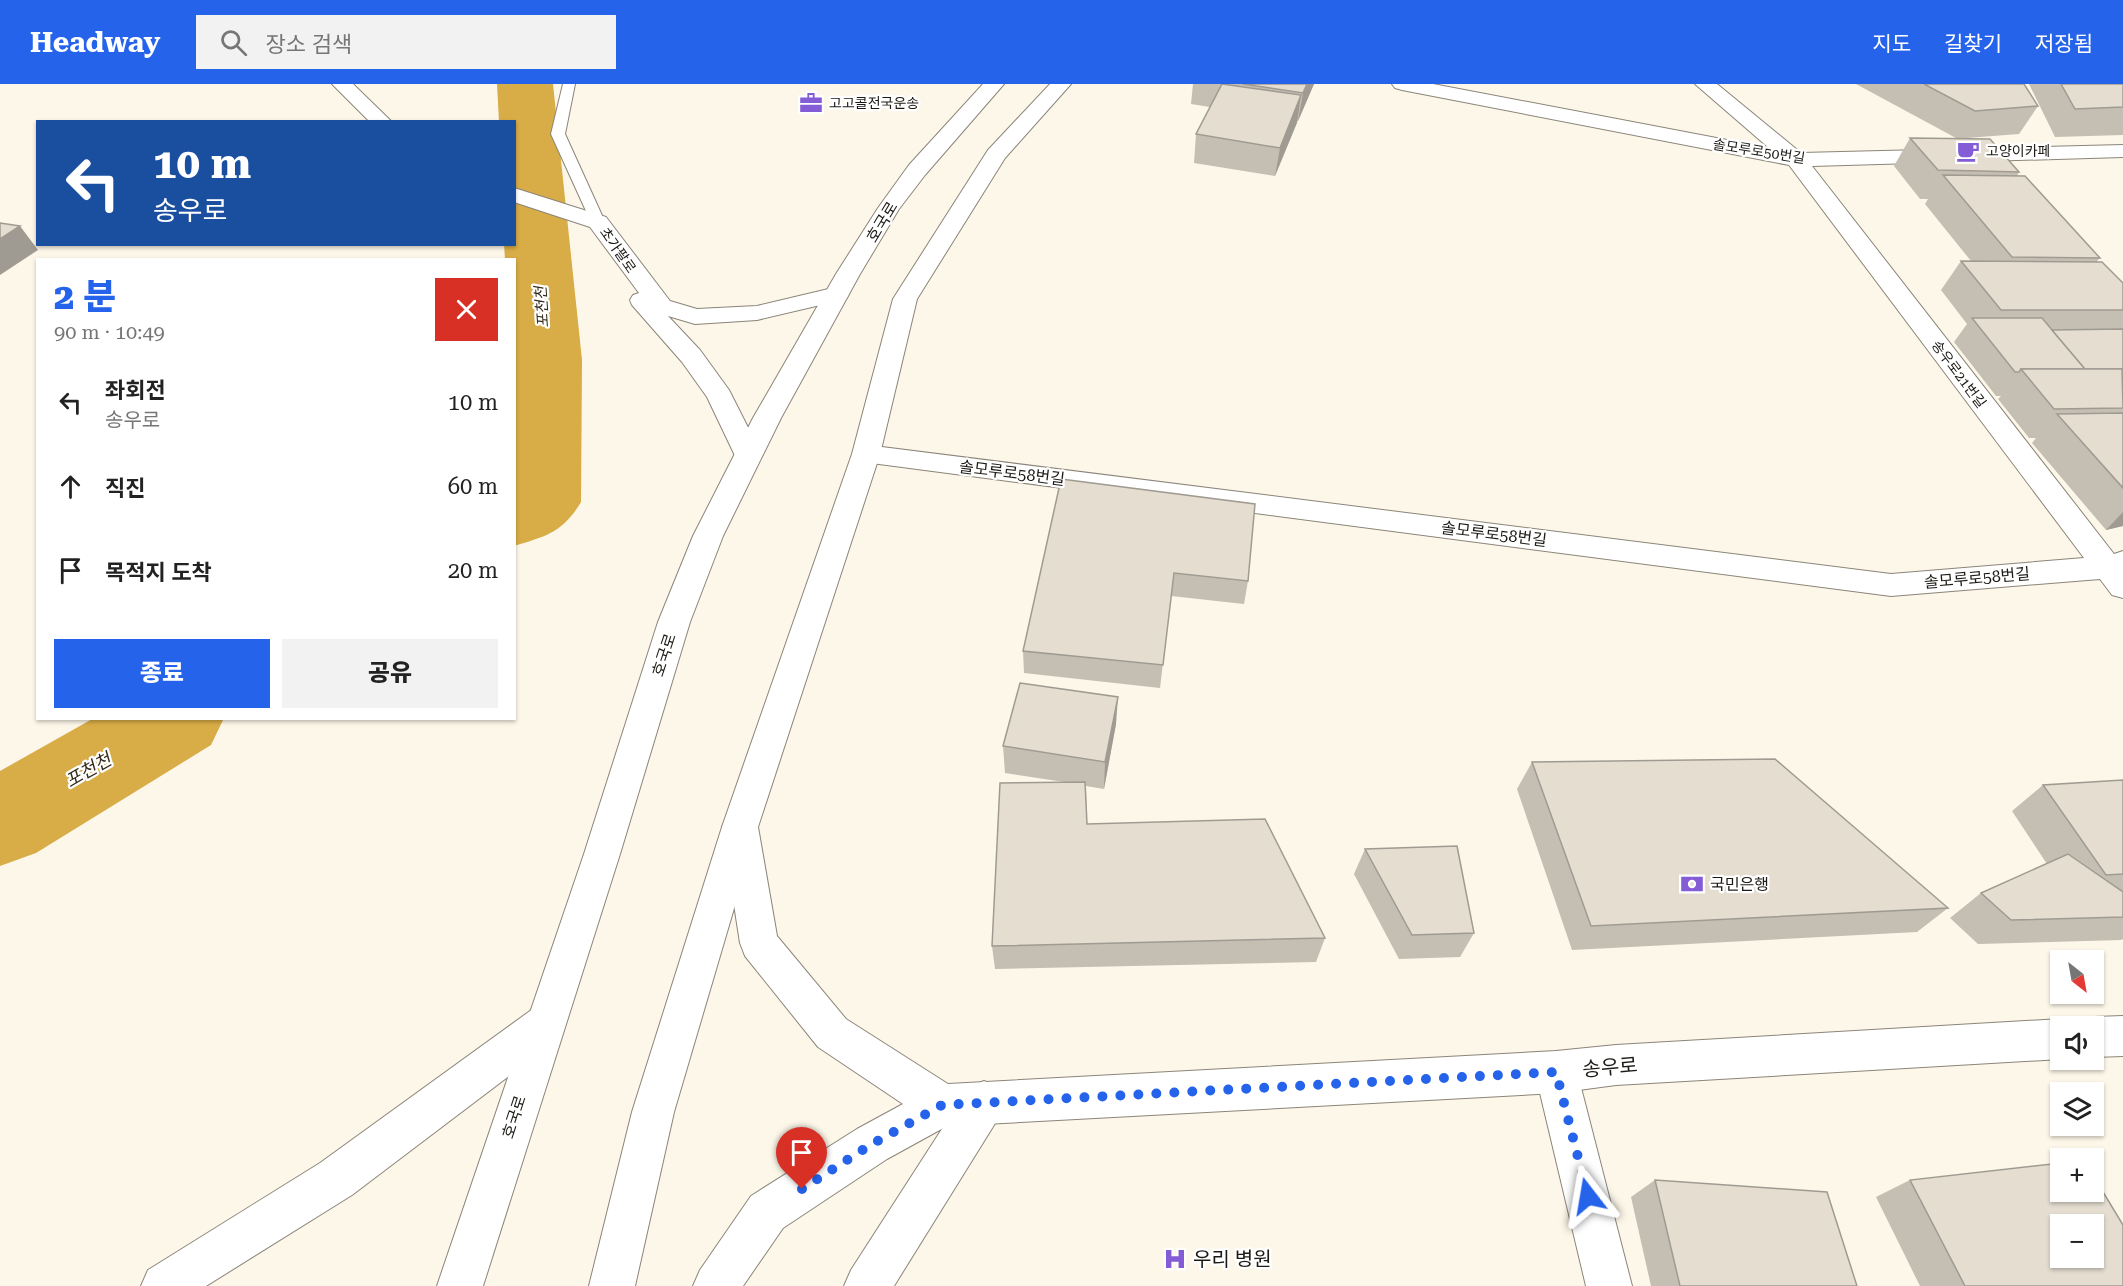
<!DOCTYPE html>
<html lang="ko">
<head>
<meta charset="utf-8">
<style>
  body { margin:0; font-family:"Roboto Serif","Noto Sans KR",serif; background:#f2f2f2; color:#222; height:100vh; display:flex; flex-direction:column; font-size:22px; white-space:nowrap }
  * { box-sizing:border-box; margin:0 }
  p { font-size:20px; color:#767676 }
  .icon { flex:none; width:33px; height:33px; fill:none; stroke:currentColor; stroke-width:2; stroke-linecap:round; stroke-linejoin:round }
  .map { position:relative; flex:1; overflow:hidden }
  .drawer { position:absolute; left:36px; top:174px; width:480px; height:462px; display:flex; flex-direction:column; background:#fff; border-radius:0px; box-shadow:0 2px 4px #0004 }
  .drawer>* { flex:none }
  .guide { position:absolute; left:36px; top:36px; width:480px; height:126px; border-radius:0px; box-shadow:0 2px 4px #0004; background:#1a4fa0; color:#fff; overflow:hidden }
  .needle { width:39px; rotate:149deg }
  .buttons { position:absolute; left:2050px; top:866px; display:grid; gap:12px }
  .buttons a { display:grid; place-items:center; width:54px; height:54px; border-radius:0px; background:#fff; box-shadow:0 2px 4px #0004; font-size:30px }
  .pin { position:absolute; display:grid; place-items:center; width:51px; height:51px; color:#fff; margin:-62px -26px; border-radius:50% 50% 50% 0; rotate:-45deg; box-shadow:0 0 6px #0007 }
  .pin .icon { rotate:45deg }
  .me { position:absolute; width:66px; margin:-33px; rotate:346deg; stroke-linejoin:round; filter:drop-shadow(0 0 4px #0008) }
  .turn { display:flex; align-items:center; gap:21px; height:126px; padding:0 18px; font-size:27px }
  .turn .icon { width:78px; height:78px; stroke-width:2.5 }
  .turn b { display:block; font-size:42px; line-height:51px }
  .round { display:grid; place-items:center; flex:none; width:63px; height:63px; border-radius:0px; background:#f2f2f2 }
  .overview { display:flex; align-items:center; justify-content:space-between; height:102px; padding:0 18px }
  h1 { font-size:36px; font-weight:800; line-height:45px; color:#2563eb }
  .primary-button { display:flex; gap:12px; margin-top:auto; padding:12px 18px }
  .primary-button a { flex:1; height:69px; border-radius:0px; background:#2563eb; color:#fff; font-size:24px; font-weight:800; line-height:69px; text-align:center }
  .primary-button a+a { background:#f2f2f2; color:#222 }
  ul { padding:0; list-style:none }
  li { display:flex; align-items:center; gap:18px; height:84px; padding:0 18px }
  li div { flex:1 }
  li b { display:block; font-size:22px }
  li em { font-style:normal }
  header { display:flex; align-items:center; gap:36px; box-sizing:border-box; height:84px; padding:0 30px; background:#2563eb; color:#fff }
  header strong { font-size:28px }
  nav { display:flex; gap:33px; margin-inline-start:auto; font-size:21px }
  .search { width:420px; height:54px; background:#f2f2f2; display:flex; align-items:center; gap:15px; box-sizing:border-box; padding:0 21px; border-radius:0px; color:#767676; font-size:22px }
  .map>svg:first-child { display:block }
  .lines { fill:none; stroke-linecap:round; stroke-linejoin:round }
  .river { fill:#d8ac46; fill-rule:evenodd }
  .service-casing { stroke:#8b8579; stroke-width:2 }
  .minor-casing { stroke:#8b8579; stroke-width:2 }
  .tertiary-casing { stroke:#8b8579; stroke-width:2 }
  .secondary-casing { stroke:#8b8579; stroke-width:2 }
  .primary-casing { stroke:#8b8579; stroke-width:2 }
  .service { fill:#fff; fill-rule:evenodd }
  .minor { fill:#fff; fill-rule:evenodd }
  .tertiary { fill:#fff; fill-rule:evenodd }
  .secondary { fill:#fff; fill-rule:evenodd }
  .primary { fill:#fff; fill-rule:evenodd }
  .wall { fill:#c4beb3 }
  .shaded-wall { fill:#a09b92 }
  .building { fill:#e4ddd0; stroke:#a09b92; stroke-width:1.5; fill-rule:evenodd }
  .route { stroke:#2563eb; stroke-width:10; stroke-dasharray:0 18 }
  .labels { text-anchor:middle; dominant-baseline:central; stroke-width:4.5; stroke-linejoin:round; paint-order:stroke }
  .far-poi-label { font-size:14px; fill:#1c1a15; stroke:#fff; text-anchor:start }
  .far-street-label { font-size:14px; fill:#1c1a15; stroke:#fff }
  .far-water-label { font-size:15px; font-style:italic; fill:#322918; stroke:#fff }
  .street-label { font-size:16px; fill:#1c1a15; stroke:#fff }
  .poi-label { font-size:16px; fill:#1c1a15; stroke:#fff; text-anchor:start }
  .water-label { font-size:18px; font-style:italic; fill:#322918; stroke:#fff }
  .near-street-label { font-size:20px; fill:#1c1a15; stroke:#fff }
  .near-poi-label { font-size:20px; fill:#1c1a15; stroke:#fff; text-anchor:start }
</style>
</head>
<body>
<header>
<strong>Headway</strong>
<div class="search"><svg class="icon" aria-label="search" viewBox="0 0 24 24"><circle cx="10" cy="10" r="6"/><path d="M15 15l6 6"/></svg>장소 검색</div>
<nav><a>지도</a><a>길찾기</a><a>저장됨</a></nav>
</header>
<div class="map">
<svg width="2123" height="1202" viewBox="0 0 2123 1202">
  <rect width="100%" height="100%" fill="#fdf7e9"/>
  <g class="lines">
    <!-- river -->
    <g class="river">
      <path d="M497,0h56l29,276 -1,142c-18,30 -34,34 -67,44v-286h-9l-1,-16h10v-122h-15z"/>
      <polygon points="94,634 224,634 211,661 36,769 0,782 0,687"/>
    </g>
    <!-- service casing -->
    <g class="service-casing">
      <polygon id="service" points="563,0 575,0 565,50 605,138 603,141 593,141 591,138 551,50"/>
    </g>
    <!-- minor casing -->
    <g class="minor-casing">
      <g id="minor">
        <polygon points="1392,0 1433,0 1769,64 1695,0 1717,0 1801,69 2123,61 2123,73 1812,82 2114,470 2123,467 2123,514 2112,511 2100,495 1891,512 856,377 852,370 856,363 866,361 1891,490 2084,474 1789,81 1402,6 1395,4"/>
        <polygon points="1556,967 1571,973 1577,988 1632,1202 1586,1202 1535,988 1541,973"/>
        <polygon points="984,997 999,1003 1005,1018 999,1033 894,1202 844,1202 851,1186 969,1003"/>
      </g>
    </g>
    <!-- tertiary casing -->
    <g class="tertiary-casing">
      <g id="tertiary">
        <polygon points="332,0 353,0 392,38 370,38"/>
        <polygon points="514,104 606,133 670,217 697,225 757,222 837,203 846,205 849,210 846,215 757,236 695,240 668,232 700,266 729,306 762,371 758,378 748,380 738,378 707,313 682,278 632,221 630,216 633,211 639,209 590,143 514,118"/>
      </g>
    </g>
    <!-- secondary casing -->
    <g class="secondary-casing">
      <g id="secondary">
        <polygon points="740,727 753,732 758,743 777,852 846,935 948,1000 1556,967 1616,961 2061,935 2076,942 2061,942 2061,975 1616,1001 1556,1009 947,1042 887,1075 783,1144 743,1202 693,1202 700,1186 751,1112 857,1045 903,1020 818,963 745,872 740,859 722,743 727,732"/>
        <polygon points="544,921 558,927 564,941 558,955 352,1111 206,1202 141,1202 148,1186 320,1079 530,927"/>
        <polygon points="2123,932 2123,972 2094,973 2094,942 2078,942 2080,939 2094,933"/>
      </g>
    </g>
    <!-- primary casing -->
    <g class="primary-casing">
      <g id="primary">
        <polygon points="983,0 1004,0 925,91 899,125 860,190 781,334 723,452 690,538 620,770 483,1202 437,1202 584,770 658,538 693,452 753,334 836,190 878,124 909,81"/>
        <polygon points="1050,0 1071,0 1005,74 917,215 880,370 758,743 674,1028 635,1202 589,1202 632,1028 722,743 852,370 893,215 988,66"/>
      </g>
    </g>
    <!-- service -->
    <use href="#service" class="service"/>
    <!-- minor -->
    <use href="#minor" class="minor"/>
    <!-- tertiary -->
    <use href="#tertiary" class="tertiary"/>
    <!-- secondary -->
    <use href="#secondary" class="secondary"/>
    <!-- primary -->
    <use href="#primary" class="primary"/>
  </g>
  <!-- wall -->
  <g class="wall">
    <polygon points="1193,0 1314,0 1298,37 1297,37 1275,92 1194,79 1196,50 1210,23 1191,20"/>
    <polygon points="1856,0 2024,0 2038,22 2019,50 1967,54 2019,88 2017,92 2100,174 2097,177 2123,199 2123,442 2106,446 2032,359 2036,354 2029,354 1998,315 2001,312 1996,312 1954,258 1967,240 1941,206 1961,177 1971,177 1925,120 1928,115 1920,115 1894,82 1910,54 1956,54"/>
    <polygon points="2029,0 2123,0 2123,51 2055,53"/>
    <polygon points="1061,395 1248,497 1244,520 1171,512 1160,604 1024,589 1023,567"/>
    <polygon points="1116,640 1104,705 1086,702 1087,740 1325,854 1316,878 995,885 992,862 1064,698 1005,689 1003,662"/>
    <polygon points="1532,678 1948,824 1917,848 1572,866 1517,705"/>
    <polygon points="2123,696 2123,855 2121,856 1978,860 1950,834 1981,809 2047,780 2012,727 2043,701"/>
    <polygon points="1365,765 1474,849 1460,873 1399,875 1354,790"/>
    <polygon points="1655,1096 1857,1202 1651,1202 1631,1113"/>
    <polygon points="1910,1096 2123,1202 1920,1202 1876,1113"/>
  </g>
  <!-- shaded-wall -->
  <g class="shaded-wall">
    <polygon points="1307,0 1314,0 1298,37 1303,9"/>
    <polygon points="1301,11 1297,39 1275,92 1280,64"/>
    <polygon points="20,142 38,166 0,191 0,155"/>
    <polygon points="2123,428 2123,442 2106,446"/>
    <polygon points="1118,613 1116,640 1104,705 1105,678"/>
  </g>
  <!-- building -->
  <g class="building">
    <polygon points="1222,0 1301,11 1280,64 1196,50"/>
    <polygon points="1243,0 1307,0 1303,9"/>
    <polygon points="1924,0 2024,0 2038,22 1975,27"/>
    <polygon points="2061,0 2123,0 2123,23 2075,25"/>
    <polygon points="1910,54 1990,55 2019,88 1938,86"/>
    <polygon points="1943,91 2025,92 2100,174 2012,173"/>
    <polygon points="0,139 20,142 0,155"/>
    <polygon points="1961,177 2102,178 2123,199 2123,226 2001,226"/>
    <polygon points="1972,234 2042,234 2085,285 2021,285 2019,288 2015,288"/>
    <polygon points="2123,245 2123,285 2085,285 2052,246"/>
    <polygon points="2021,285 2122,285 2123,324 2054,325"/>
    <polygon points="2123,329 2123,404 2057,330"/>
    <polygon points="1061,395 1255,420 1248,497 1174,489 1163,581 1023,567"/>
    <polygon points="1020,599 1118,613 1105,678 1003,662"/>
    <polygon points="1775,675 1948,824 1591,842 1532,678"/>
    <polygon points="2123,696 2123,790 2106,791 2043,701"/>
    <polygon points="1085,698 1087,740 1265,735 1325,854 992,862 1000,699"/>
    <polygon points="1457,762 1474,849 1412,851 1365,765"/>
    <polygon points="2068,770 2123,808 2123,833 2011,836 1981,809"/>
    <path d="M2061,1079v28h33v-14l29,48v61h-158l-55,-106zM2061,1140h33v33h-33z"/>
    <polygon points="1655,1096 1827,1108 1857,1202 1680,1202"/>
  </g>
  <g class="lines">
    <!-- route -->
    <polyline class="route" points="802,1105 872,1060 942,1021 1556,988 1588,1112"/>
  </g>
  <!-- icons -->
  <defs>
    <g id="office-bare" transform="scale(1.8)"><path d="M-6-3h4V-5.5h4V-3h4V5H-6ZM-1-4.5V-3h2v-1.5ZM-6 0V1H6V0Z" fill="#845cd6" stroke="#fff" stroke-width="2.5" paint-order="stroke"/></g>
    <g id="cafe-bare" transform="scale(1.8)"><path d="M-5.5-4.5H6V0H3Q3 3.5 0 3.5H-2.5Q-5.5 3.5-5.5 0ZM3-3.2v2h1.7v-2ZM-6 4.5H4V6H-6Z" fill="#845cd6" stroke="#fff" stroke-width="2.5" paint-order="stroke"/></g>
    <g id="bank-bare" transform="scale(1.8)"><path d="M-6-4H6V4H-6ZM0-2.3a2.3 2.3 0 1 0 0 4.6a2.3 2.3 0 1 0 0-4.6Z" fill="#845cd6" stroke="#fff" stroke-width="2.5" paint-order="stroke"/></g>
    <g id="hospital-bare" transform="scale(1.8)"><path d="M-5-5h3v3.5h4V-5h3V5h-3V1.5h-4V5h-3Z" fill="#845cd6" stroke="#fff" stroke-width="2.5" paint-order="stroke"/></g>
  </defs>
  <g fill-rule="evenodd">
    <use href="#office-bare" x="811" y="19"/>
    <use href="#cafe-bare" x="1968" y="67"/>
    <use href="#bank-bare" x="1692" y="800"/>
    <use href="#hospital-bare" x="1175" y="1175"/>
  </g>
  <g class="labels">
    <!-- far-poi labels -->
    <g class="far-poi-label">
      <text x="829" y="19">고고콜전국운송</text>
      <text x="1986" y="67">고양이카페</text>
    </g>
    <!-- far-street labels -->
    <g class="far-street-label">
      <text transform="translate(1759 67) rotate(9)">솔모루로50번길</text>
      <text transform="translate(618 166) rotate(55)">초가팔로</text>
      <text transform="translate(1959 290) rotate(53)">송우로21번길</text>
    </g>
    <!-- far-water labels -->
    <g class="far-water-label">
      <text transform="translate(542 223) rotate(-94)">포천천</text>
    </g>
    <!-- street labels -->
    <g class="street-label">
      <text transform="translate(882 138) rotate(-59)">호국로</text>
      <text transform="translate(1012 389) rotate(7)">솔모루로58번길</text>
      <text transform="translate(1494 450) rotate(7)">솔모루로58번길</text>
      <text transform="translate(1977 494) rotate(-5)">솔모루로58번길</text>
      <text transform="translate(664 571) rotate(-72)">호국로</text>
      <text transform="translate(514 1033) rotate(-72)">호국로</text>
    </g>
    <!-- poi labels -->
    <g class="poi-label">
      <text x="1710" y="800">국민은행</text>
    </g>
    <!-- water labels -->
    <g class="water-label">
      <text transform="translate(88 686) rotate(-30)">포천천</text>
    </g>
    <!-- near-street labels -->
    <g class="near-street-label">
      <text transform="translate(1610 983) rotate(-5)">송우로</text>
    </g>
    <!-- near-poi labels -->
    <g class="near-poi-label">
      <text x="1193" y="1175">우리 병원</text>
    </g>
  </g>
</svg>
<div class="buttons">
<a><svg class="needle" viewBox="-14 -14 28 28"><path d="M0-13l5 13h-10z" fill="#e53935"/><path d="M0 13l5-13h-10z" fill="#767676"/></svg></a>
<a><svg class="icon" aria-label="sound" viewBox="0 0 24 24"><path d="M4 9h4l5-4v14l-5-4H4zM17 9q2 3 0 6"/></svg></a>
<a><svg class="icon" aria-label="layers" viewBox="0 0 24 24"><path d="M12 4l9 5-9 5-9-5zM3 14l9 5 9-5"/></svg></a>
<a>+</a>
<a>−</a>
</div>
<div class="pin" style="left:802px;top:1105px;background:#d93025"><svg class="icon" aria-label="arrive" viewBox="0 0 24 24"><path d="M6 21V4h12l-3 4 3 4H6"/></svg></div>
<svg class="me" style="left:1588px;top:1112px" viewBox="-20 -20 40 40"><path d="M0-17L14 15 0 8-14 15z" fill="#2563eb" stroke="#fff" stroke-width="4"/></svg>
<div class="guide">
<div class="turn"><svg class="icon" aria-label="left" viewBox="0 0 24 24"><path d="M17 20v-9H6M10 6l-5 5 5 5"/></svg><div><b>10 m</b>송우로</div></div>
</div>
<section class="drawer">
<div class="overview"><div><h1>2 분</h1><p>90 m · 10:49</p></div><a class="round" style="background:#d93025;color:#fff"><svg class="icon" aria-label="close" viewBox="0 0 24 24"><path d="M6 6l12 12M18 6L6 18"/></svg></a></div>
<ul>
<li><svg class="icon" aria-label="left" viewBox="0 0 24 24"><path d="M17 20v-9H6M10 6l-5 5 5 5"/></svg><div><b>좌회전</b><p>송우로</p></div><em>10 m</em></li>
<li><svg class="icon" aria-label="ahead" viewBox="0 0 24 24"><path d="M12 20V5M6 11l6-6 6 6"/></svg><div><b>직진</b></div><em>60 m</em></li>
<li><svg class="icon" aria-label="arrive" viewBox="0 0 24 24"><path d="M6 21V4h12l-3 4 3 4H6"/></svg><div><b>목적지 도착</b></div><em>20 m</em></li>
</ul>
<div class="primary-button"><a>종료</a><a>공유</a></div>
</section>
</div>
</body>
</html>
